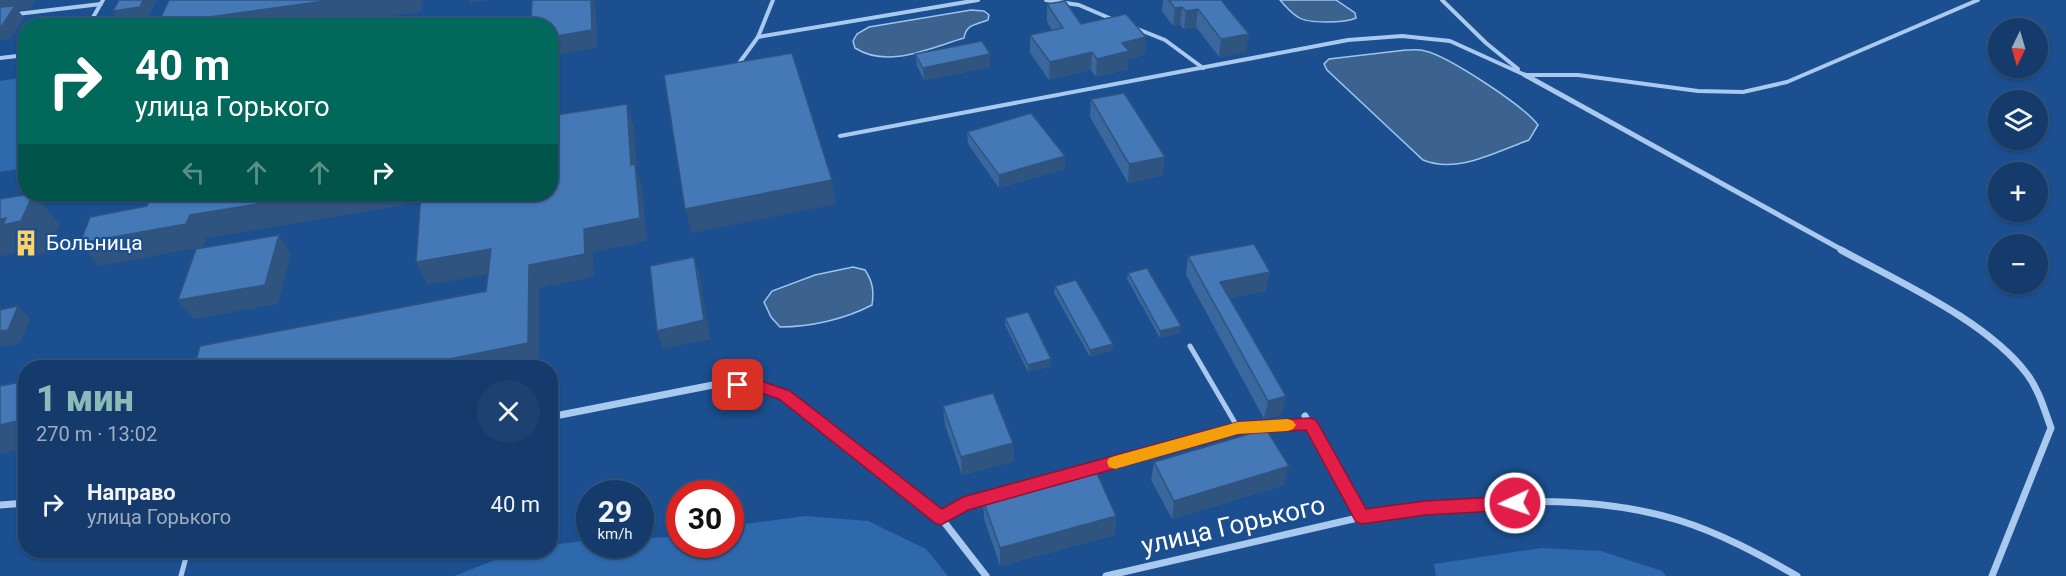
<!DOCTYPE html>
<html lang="ru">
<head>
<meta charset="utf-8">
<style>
  body { margin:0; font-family:Roboto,sans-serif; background:#1d4271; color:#f1f3f6; height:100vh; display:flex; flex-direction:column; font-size:22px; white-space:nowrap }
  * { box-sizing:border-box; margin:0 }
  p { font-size:20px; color:#9dadc1 }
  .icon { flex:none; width:33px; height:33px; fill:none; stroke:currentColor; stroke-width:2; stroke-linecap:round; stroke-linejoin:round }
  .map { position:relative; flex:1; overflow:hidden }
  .sheet { position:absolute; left:18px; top:360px; width:540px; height:198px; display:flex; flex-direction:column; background:#143b6b; border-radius:24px; box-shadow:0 2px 4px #0004,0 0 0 2px #33557e }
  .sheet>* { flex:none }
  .banner { position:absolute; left:18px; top:18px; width:540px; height:183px; border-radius:24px; box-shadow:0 2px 4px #0004,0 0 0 2px #33557e; background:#00695c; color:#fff; overflow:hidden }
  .needle { width:39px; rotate:185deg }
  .buttons { position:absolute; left:1988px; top:18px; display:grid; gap:12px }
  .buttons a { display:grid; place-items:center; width:60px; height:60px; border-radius:50%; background:#143b6b; box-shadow:0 2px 4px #0004,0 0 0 2px #33557e; font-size:30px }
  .speed { position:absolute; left:576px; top:480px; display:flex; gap:12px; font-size:30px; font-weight:700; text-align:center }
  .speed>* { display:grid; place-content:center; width:78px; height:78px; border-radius:50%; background:#143b6b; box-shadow:0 2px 4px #0004,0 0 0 2px #33557e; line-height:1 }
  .speed small { font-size:15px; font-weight:400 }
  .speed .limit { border:9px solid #d22; background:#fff; color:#111 }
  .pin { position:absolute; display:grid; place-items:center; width:51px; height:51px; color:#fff; margin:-26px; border-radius:12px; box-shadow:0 3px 9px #0006 }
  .me { position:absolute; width:66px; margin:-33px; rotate:267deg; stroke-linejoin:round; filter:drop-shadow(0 0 4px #0008) }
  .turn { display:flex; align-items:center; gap:21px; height:126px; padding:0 18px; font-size:27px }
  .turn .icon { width:78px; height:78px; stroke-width:2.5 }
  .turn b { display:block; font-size:42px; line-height:51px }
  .lanes { display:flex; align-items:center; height:57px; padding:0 18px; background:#0003; justify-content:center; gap:30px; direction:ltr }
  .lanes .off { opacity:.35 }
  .round { display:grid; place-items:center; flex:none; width:63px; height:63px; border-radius:32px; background:#1d4271 }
  .summary { display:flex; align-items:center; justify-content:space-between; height:102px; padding:0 18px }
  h1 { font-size:36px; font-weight:800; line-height:45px; color:#8bbbb9 }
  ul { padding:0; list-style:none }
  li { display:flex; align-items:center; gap:18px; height:84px; padding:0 18px }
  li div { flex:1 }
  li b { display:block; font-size:22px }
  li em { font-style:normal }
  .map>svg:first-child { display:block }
  .green { fill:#2e69ad }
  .water { fill:#3c6290; stroke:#9cc4f0; stroke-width:1.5 }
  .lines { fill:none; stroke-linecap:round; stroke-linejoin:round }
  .lane-far1 { stroke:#a9c9ee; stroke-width:4 }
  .lane { stroke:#a9c9ee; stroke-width:5 }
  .street-far1 { stroke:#a9c9ee; stroke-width:5 }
  .street { stroke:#a9c9ee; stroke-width:7 }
  .wall { fill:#3a679d }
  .shaded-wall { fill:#305480 }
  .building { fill:#4478b7; stroke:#305480; stroke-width:1.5 }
  .route { fill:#e11d48; stroke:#92132f; stroke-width:1.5 }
  .slow { fill:#f59e0b }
  .labels { text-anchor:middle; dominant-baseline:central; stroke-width:4.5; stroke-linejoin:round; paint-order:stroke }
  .poi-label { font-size:21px; fill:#fff; stroke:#1b4f8f; text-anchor:start }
  .near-street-label { font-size:26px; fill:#fff; stroke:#1b4f8f }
</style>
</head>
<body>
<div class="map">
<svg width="2066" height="576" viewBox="0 0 2066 576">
  <rect width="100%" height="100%" fill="#1b4f8f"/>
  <!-- green -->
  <g class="green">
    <polygon points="25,77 25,168 0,172 0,81"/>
    <polygon points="805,516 868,521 926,549 948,576 454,576 518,551 550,550 551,545 589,540 590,544 640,544 641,538 679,537 680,544 730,544 731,526"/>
    <polygon points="1542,548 1601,551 1662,571 1666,576 1436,576 1434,564"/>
  </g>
  <!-- water -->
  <g class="water">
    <path d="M1280,0h56l19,13 1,5c-11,5 -48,6 -58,-1 -7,-4 -13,-11 -18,-17z"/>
    <path d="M971,10l13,1 5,4 -1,5c-12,5 -22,4 -24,18 -34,10 -76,31 -109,10l-2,-7 4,-7 12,-7z"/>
    <path d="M1406,50c6,0 13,-1 19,1 23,5 99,55 113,74l-9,15c-34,12 -71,34 -106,20l-96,-90 -3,-6 5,-5z"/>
    <path d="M853,267l12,3c8,12 9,21 7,35 -27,14 -61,22 -92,22l-9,-10 -7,-15 8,-11 43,-16z"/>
  </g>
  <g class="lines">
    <!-- lane-far1 -->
    <g class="lane-far1">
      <polyline points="1046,0 1079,5 1114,20"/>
      <polyline points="1442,0 1486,43 1518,69"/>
      <polyline points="17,14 101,4"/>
      <polyline points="88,26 103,0"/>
      <polyline points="1135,28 1165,40 1203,68"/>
      <polyline points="758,37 978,0"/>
      <polyline points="0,58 26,55"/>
      <polyline points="737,66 758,37 773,0"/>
      <polyline points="840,136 1348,40 1402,36 1450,41 1525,75 1578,75 1698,91 1743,92 1787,82 1978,0"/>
    </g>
    <!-- lane -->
    <g class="lane">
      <polyline points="1190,346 1238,428"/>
      <polyline points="941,518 963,504 1238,428 1310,424"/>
      <polyline points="181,576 188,550"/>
    </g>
    <!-- street-far1 -->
    <polyline class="street-far1" points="1525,75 1844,251"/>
    <!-- street -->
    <g class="street">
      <path d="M1841,250c58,32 146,71 186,124 12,16 17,35 24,54l-59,148"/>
      <polyline points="550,417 718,384 758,386 785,395 941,518 986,576"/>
      <polyline points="0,505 26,503"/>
      <path d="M1362,517c103,-14 214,-28 316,3 42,13 81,34 119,56"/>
      <polyline points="1106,576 1362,517 1305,416"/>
    </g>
  </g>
  <!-- wall -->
  <g class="wall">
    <polygon points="1163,0 1221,0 1246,52 1219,57 1196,27 1184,29 1180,25 1173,26 1162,11"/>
    <polygon points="1047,4 1081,24 1146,37 1144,55 1128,59 1128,69 1096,77 1091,70 1049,80 1030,53 1030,35 1052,30 1047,22"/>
    <polygon points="915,54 990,54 990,67 924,80 917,66"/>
    <polygon points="1091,99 1163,175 1128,183 1090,117"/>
    <polygon points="967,132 1065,156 1065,169 999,188 968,144"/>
    <polygon points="1188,256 1266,291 1230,298 1286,396 1281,415 1264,419 1186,275"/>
    <polygon points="1128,273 1180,333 1160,338 1127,279"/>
    <polygon points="1055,286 1113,344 1112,350 1090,357 1054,293"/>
    <polygon points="1005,318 1051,359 1051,366 1028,372 1005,325"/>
    <polygon points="943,406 1013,443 1014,461 962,475 945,425"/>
    <polygon points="1154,462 1284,485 1172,519 1151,480"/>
    <polygon points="983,500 1116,516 1115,535 1000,566 984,519"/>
  </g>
  <!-- shaded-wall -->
  <g class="shaded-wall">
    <polygon points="0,0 36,0 30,9 18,10 24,18 10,39 0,40"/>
    <polygon points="143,0 157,0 147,20 121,23 113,11"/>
    <polygon points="332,0 423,0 421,12 323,26 158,26 158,24"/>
    <polygon points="469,0 491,0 470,3"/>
    <polygon points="591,0 594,0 596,7 597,48 550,56 550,37"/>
    <polygon points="1182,7 1180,25 1173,26 1175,8"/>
    <polygon points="1198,9 1196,27 1184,29 1186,11"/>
    <polygon points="1249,34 1246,52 1219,57 1221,39"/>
    <polygon points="1146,37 1144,55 1128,59 1128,69 1096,77 1097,59 1122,43"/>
    <polygon points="1092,52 1091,70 1049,80 1050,62"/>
    <polygon points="990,54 990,67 924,80 923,68"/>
    <polygon points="627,104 634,127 637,172 642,187 647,241 593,252 594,277 539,288 539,366 531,368 405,368 529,265 584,229 631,165"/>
    <polygon points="1065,156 1065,169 999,188 999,175"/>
    <polygon points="1165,157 1163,175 1128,183 1129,164"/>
    <polygon points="832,180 836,204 692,233 685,209"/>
    <polygon points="33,194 34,194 60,224 48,253 30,256 26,251 0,256 0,219 6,218"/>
    <polygon points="318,194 431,194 434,200 206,238 203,247 99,266 80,243 190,215"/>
    <polygon points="279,235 291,254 278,304 193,319 178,300"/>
    <polygon points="491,249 502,272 428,285 416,262"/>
    <polygon points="694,257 700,276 710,339 663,349 657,331"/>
    <polygon points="1270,272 1266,291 1217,301 1220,282"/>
    <polygon points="18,306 30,319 20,343 0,347 0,331"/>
    <polygon points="1181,326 1180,333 1160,338 1160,331"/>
    <polygon points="1113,344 1112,350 1090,357 1090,350"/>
    <polygon points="1051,359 1051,366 1028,372 1028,365"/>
    <polygon points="1286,396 1281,415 1264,419 1268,401"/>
    <polygon points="26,419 26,448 0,454 0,425"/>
    <polygon points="1013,443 1014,461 962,475 961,457"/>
    <polygon points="1289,466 1284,485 1172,519 1174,501"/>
    <polygon points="1116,516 1115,535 1000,566 1000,548"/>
  </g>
  <!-- building -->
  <g class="building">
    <polygon points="119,0 143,0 140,7 113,11"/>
    <polygon points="169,0 332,0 158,24"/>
    <polygon points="532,0 591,0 592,30 550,37 550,26 531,26"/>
    <polygon points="1169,0 1221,0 1249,34 1221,39 1198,9 1186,11 1182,7 1175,8"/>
    <polygon points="1065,1 1081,24 1126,14 1146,37 1122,43 1129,51 1097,59 1092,52 1050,62 1030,35 1063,28 1047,4"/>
    <polygon points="15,6 1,27 0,27 0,7"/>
    <polygon points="982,41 990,54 923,68 915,54"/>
    <polygon points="792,53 832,180 685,209 664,75"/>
    <polygon points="1124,93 1165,157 1129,164 1091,99"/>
    <polygon points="627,104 631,165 635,164 640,218 584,229 585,254 529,265 528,343 405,368 194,368 200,346 486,291 491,249 416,262 421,194 550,194 550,116"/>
    <polygon points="1031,113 1065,156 999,175 967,132"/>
    <polygon points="30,194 33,194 21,221 3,225 6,218 0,219 0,199"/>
    <polygon points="152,194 318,194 190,215 186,224 80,243 90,217 147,206"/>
    <polygon points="279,235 265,285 178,300 196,249"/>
    <polygon points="1254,244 1270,272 1220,282 1286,396 1268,401 1188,256"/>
    <polygon points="694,257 704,320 657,331 650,266"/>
    <polygon points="1147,268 1181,326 1160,331 1128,273"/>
    <polygon points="1076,280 1113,344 1090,350 1055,286"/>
    <polygon points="18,306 8,330 0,331 0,310"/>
    <polygon points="1028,312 1051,359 1028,365 1005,318"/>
    <polygon points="26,381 26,419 0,425 0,386"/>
    <polygon points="993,393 1013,443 961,457 943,406"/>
    <polygon points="1266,429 1289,466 1174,501 1154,462"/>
    <polygon points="1096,471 1116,516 1000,548 983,500"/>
  </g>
  <!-- route -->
  <polygon class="route" points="738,379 758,380 790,391 942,509 963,497 1238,422 1310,418 1316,420 1366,509 1425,501 1515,496 1521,498 1523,503 1521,508 1515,510 1425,515 1362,524 1356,522 1306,430 1238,434 968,510 941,525 935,523 779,399 758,392 733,389 730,385 733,381"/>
  <!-- slow -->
  <polygon class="slow" points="1288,419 1293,421 1296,425 1293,429 1288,431 1238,434 1115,469 1109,467 1107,462 1109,458 1115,456 1238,422"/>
  <!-- icons -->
  <defs>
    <g id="building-bare" transform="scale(2.07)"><path d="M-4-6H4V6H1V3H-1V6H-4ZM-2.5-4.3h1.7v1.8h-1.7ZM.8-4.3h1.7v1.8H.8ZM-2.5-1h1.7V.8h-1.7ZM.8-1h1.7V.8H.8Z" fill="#ffd166" stroke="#1b4f8f" stroke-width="2.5" paint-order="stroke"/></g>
  </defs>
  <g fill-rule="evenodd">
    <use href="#building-bare" x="26" y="243"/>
  </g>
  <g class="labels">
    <!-- poi labels -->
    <g class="poi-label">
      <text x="46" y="243">Больница</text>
    </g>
    <!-- near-street labels -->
    <g class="near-street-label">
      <text transform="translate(1233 525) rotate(-13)">улица Горького</text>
    </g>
  </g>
</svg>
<div class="buttons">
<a><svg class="needle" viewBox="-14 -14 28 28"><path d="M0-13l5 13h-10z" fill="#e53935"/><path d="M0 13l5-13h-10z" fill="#9dadc1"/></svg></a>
<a><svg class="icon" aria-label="layers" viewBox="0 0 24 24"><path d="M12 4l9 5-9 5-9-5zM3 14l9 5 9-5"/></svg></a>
<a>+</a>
<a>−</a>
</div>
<div class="speed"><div>29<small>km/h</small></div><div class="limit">30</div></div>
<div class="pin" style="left:738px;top:385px;background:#d93025"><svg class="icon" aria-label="arrive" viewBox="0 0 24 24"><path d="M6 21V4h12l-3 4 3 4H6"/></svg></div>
<svg class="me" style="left:1515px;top:503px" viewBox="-20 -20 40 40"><circle r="17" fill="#e11d48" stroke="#fff" stroke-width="3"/><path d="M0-11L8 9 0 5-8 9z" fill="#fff"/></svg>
<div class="banner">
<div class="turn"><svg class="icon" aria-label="right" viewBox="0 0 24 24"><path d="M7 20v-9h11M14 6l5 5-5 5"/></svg><div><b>40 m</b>улица Горького</div></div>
<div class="lanes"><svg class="icon off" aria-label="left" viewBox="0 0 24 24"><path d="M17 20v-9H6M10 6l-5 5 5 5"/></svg><svg class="icon off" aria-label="ahead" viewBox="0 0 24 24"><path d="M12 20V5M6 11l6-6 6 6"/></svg><svg class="icon off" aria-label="ahead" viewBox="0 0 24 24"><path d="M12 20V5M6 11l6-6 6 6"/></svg><svg class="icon" aria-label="right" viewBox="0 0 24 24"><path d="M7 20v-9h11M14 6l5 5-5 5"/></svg></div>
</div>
<section class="sheet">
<div class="summary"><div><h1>1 мин</h1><p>270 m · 13:02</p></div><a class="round"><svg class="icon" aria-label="close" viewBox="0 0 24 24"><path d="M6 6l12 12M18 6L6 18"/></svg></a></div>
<ul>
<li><svg class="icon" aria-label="right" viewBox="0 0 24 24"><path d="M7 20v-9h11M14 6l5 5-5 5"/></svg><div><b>Направо</b><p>улица Горького</p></div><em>40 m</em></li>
</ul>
</section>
</div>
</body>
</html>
